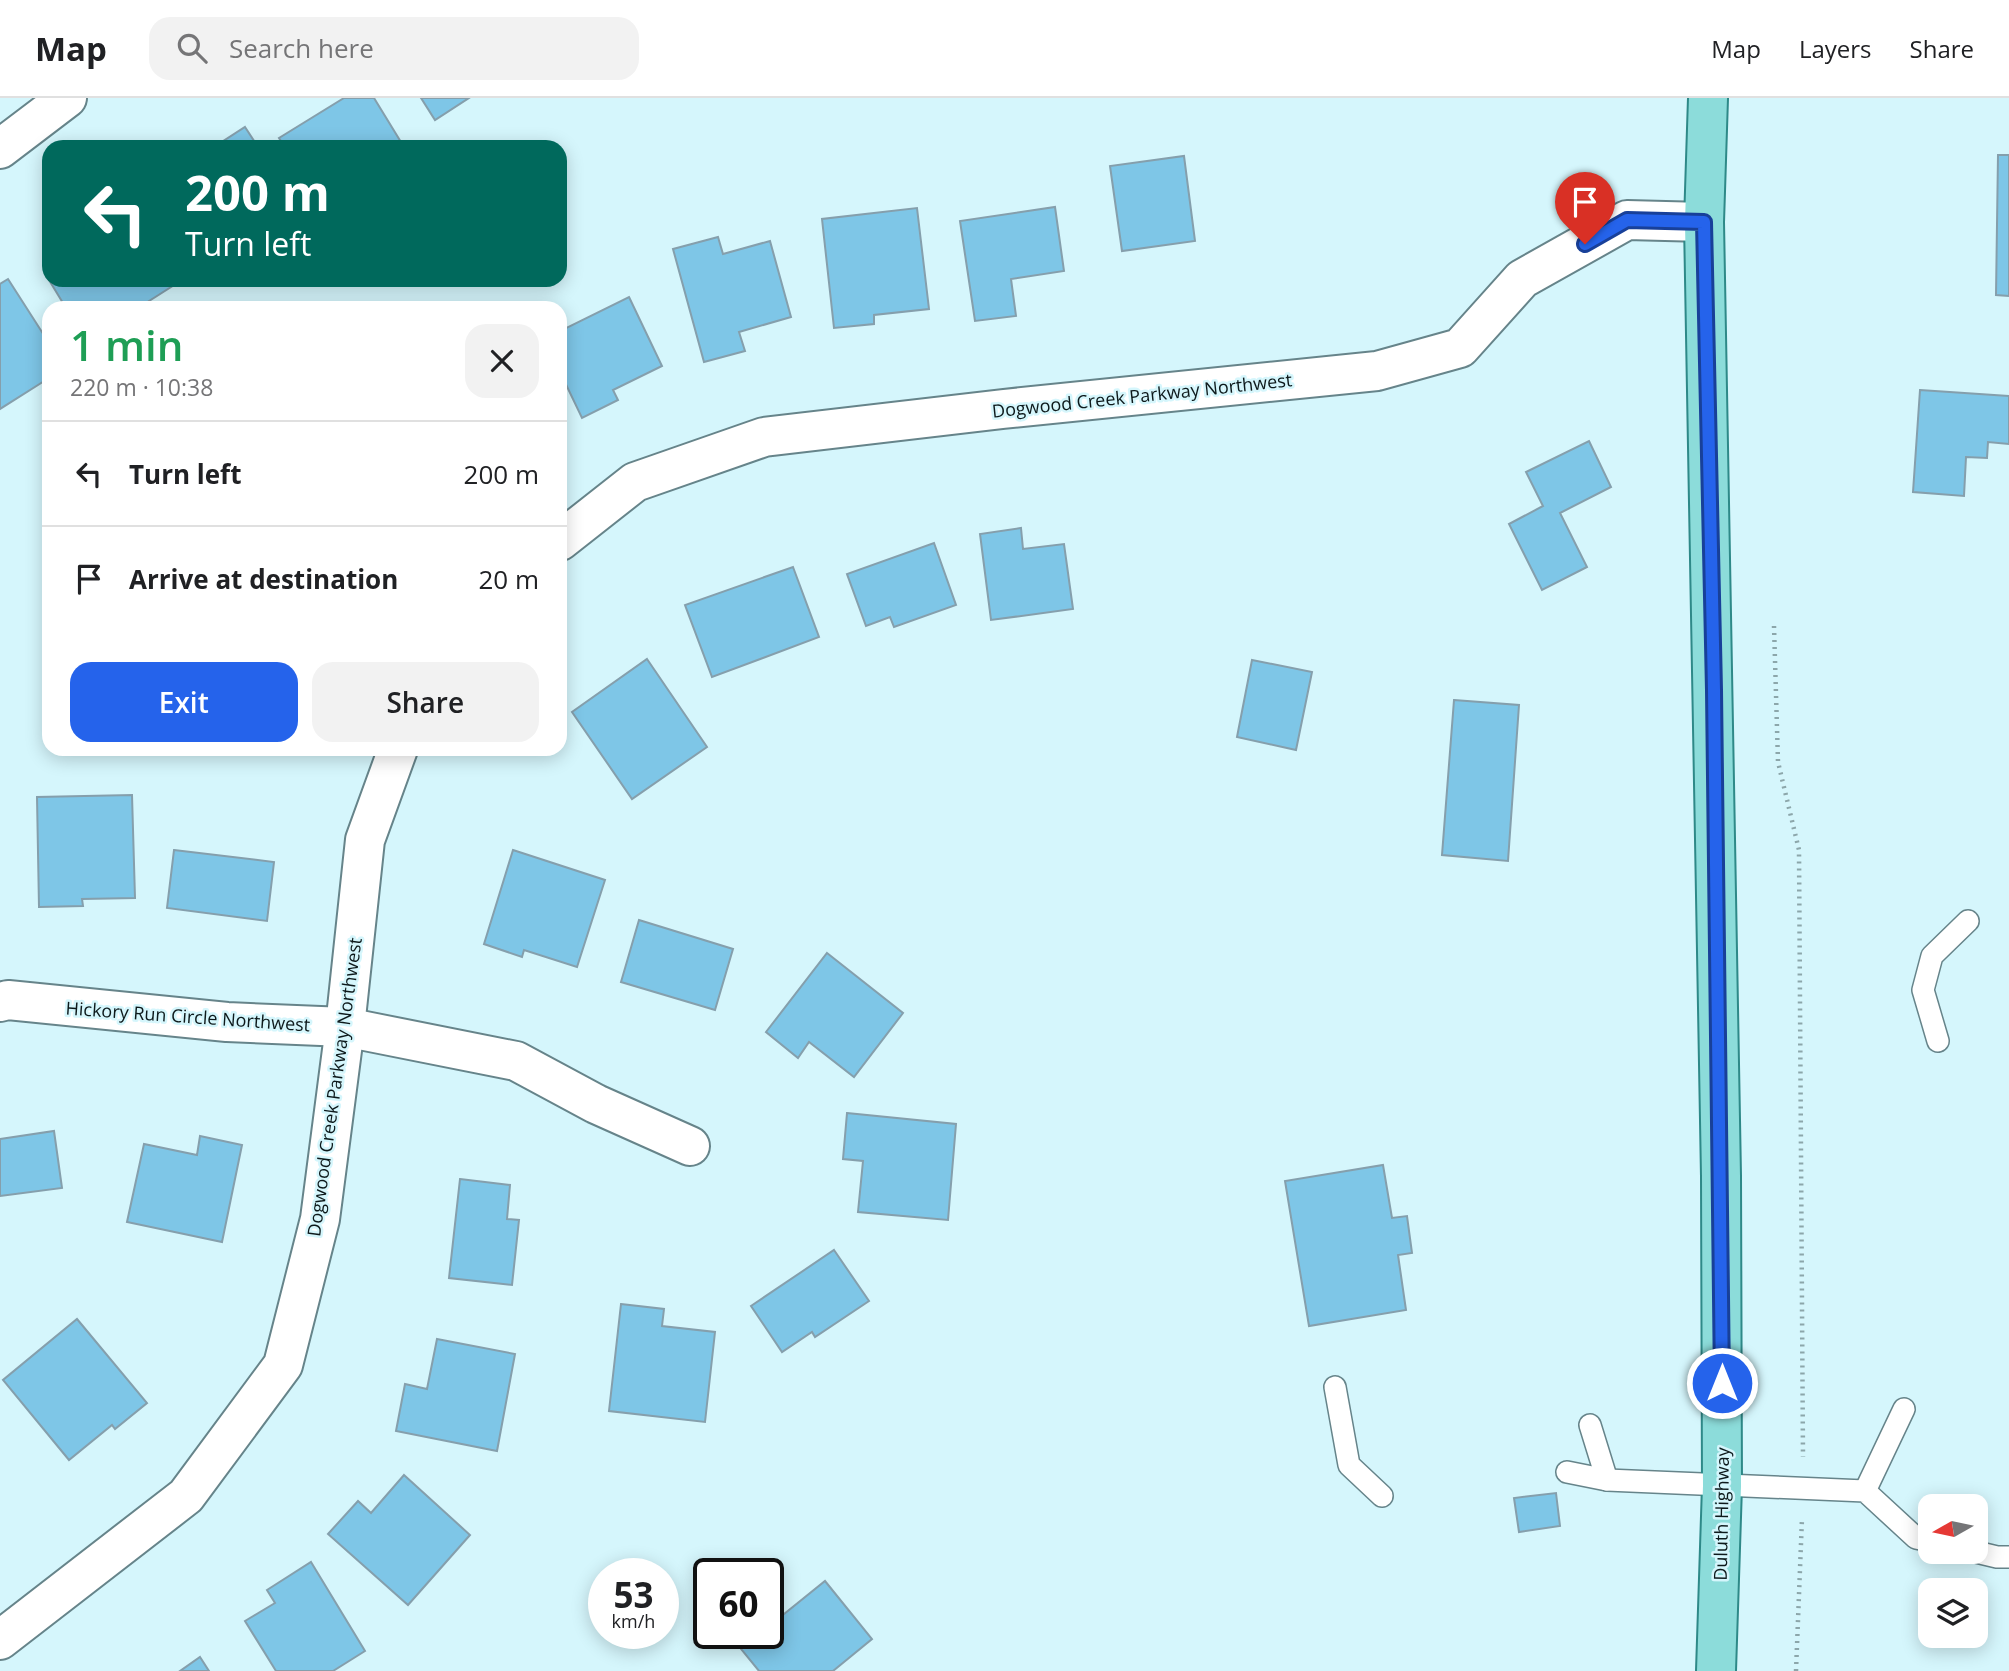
<!DOCTYPE html>
<html lang="en">
<head>
<meta charset="utf-8">
<style>
  body { margin:0; font-family:"Open Sans",sans-serif; background:#f2f2f2; color:#202124; height:100vh; display:flex; flex-direction:column; font-size:26px; white-space:nowrap }
  * { box-sizing:border-box; margin:0 }
  p { font-size:23px; color:#757577 }
  .icon { flex:none; width:38px; height:38px; fill:none; stroke:currentColor; stroke-width:2; stroke-linecap:round; stroke-linejoin:round }
  .map { position:relative; flex:1; overflow:hidden }
  .details { position:absolute; left:42px; top:203px; width:525px; height:455px; display:flex; flex-direction:column; background:#fff; border-radius:21px; box-shadow:0 4px 18px #0003 }
  .details>* { flex:none }
  .top-card { position:absolute; left:42px; top:42px; width:525px; height:147px; border-radius:21px; box-shadow:0 4px 18px #0003; background:#00695c; color:#fff; overflow:hidden }
  .needle { width:46px; rotate:261deg }
  .fabs { position:absolute; left:1918px; top:1396px; display:grid; gap:14px }
  .fabs a { display:grid; place-items:center; width:70px; height:70px; border-radius:14px; background:#fff; box-shadow:0 4px 18px #0003; font-size:35px }
  .speed { position:absolute; left:588px; top:1460px; display:flex; gap:14px; font-size:35px; font-weight:700; text-align:center }
  .speed>* { display:grid; place-content:center; width:91px; height:91px; border-radius:50%; background:#fff; box-shadow:0 4px 18px #0003; line-height:1 }
  .speed small { font-size:18px; font-weight:400 }
  .speed .limit { border:4px solid #111; border-radius:10px; background:#fff; color:#111 }
  .pin { position:absolute; display:grid; place-items:center; width:60px; height:60px; color:#fff; margin:-72px -30px; border-radius:50% 50% 50% 0; rotate:-45deg; box-shadow:0 0 7px #0007 }
  .pin .icon { rotate:45deg }
  .me { position:absolute; width:77px; margin:-38px; rotate:0deg; stroke-linejoin:round; filter:drop-shadow(0 0 5px #0008) }
  .turn { display:flex; align-items:center; gap:24px; height:147px; padding:0 28px; font-size:32px }
  .turn .icon { width:91px; height:91px; stroke-width:2.5 }
  .turn b { display:block; font-size:49px; line-height:60px }
  .round { display:grid; place-items:center; flex:none; width:74px; height:74px; border-radius:21px; background:#f2f2f2 }
  .overview { display:flex; align-items:center; justify-content:space-between; height:119px; padding:0 28px }
  h1 { font-size:42px; font-weight:600; line-height:52px; color:#1e9e55 }
  .button { display:flex; gap:14px; margin-top:auto; padding:14px 28px }
  .button a { flex:1; height:80px; border-radius:21px; background:#2563eb; color:#fff; font-size:28px; font-weight:600; line-height:80px; text-align:center }
  .button a+a { background:#f2f2f2; color:#202124 }
  ul { padding:0; list-style:none }
  li { display:flex; align-items:center; gap:21px; height:105px; padding:0 28px; border-top:2px solid #e0e0e0 }
  li div { flex:1 }
  li b { display:block; font-size:26px }
  li em { font-style:normal }
  header { display:flex; align-items:center; gap:42px; box-sizing:border-box; height:98px; padding:0 35px; background:#fff; border-bottom:2px solid #e0e0e0 }
  header strong { font-size:33px }
  nav { display:flex; gap:38px; margin-inline-start:auto; font-size:24px }
  .search { width:490px; height:63px; background:#f2f2f2; display:flex; align-items:center; gap:18px; box-sizing:border-box; padding:0 24px; border-radius:21px; color:#757577; font-size:26px }
  .map>svg:first-child { display:block }
  .building { fill:#7ec6e7; stroke:#859fac; stroke-width:2 }
  .lines { fill:none; stroke-linecap:round; stroke-linejoin:round }
  .service-casing { stroke:#66848a; stroke-width:24 }
  .minor-casing { stroke:#66848a; stroke-width:42 }
  .primary-casing { stroke:#2e8988; stroke-width:42 }
  .path { stroke:#8ca6aa; stroke-width:4.5; stroke-dasharray:2 5; stroke-linecap:butt }
  .service { stroke:#fff; stroke-width:21 }
  .minor { stroke:#fff; stroke-width:38 }
  .primary { stroke:#8cdcda; stroke-width:38 }
  .route-casing { stroke:#184099; stroke-width:18 }
  .route { stroke:#2563eb; stroke-width:12 }
  .labels { text-anchor:middle; dominant-baseline:central; stroke-width:5; stroke-linejoin:round; paint-order:stroke }
  .street-label { font-size:18px; fill:#0d191b; stroke:#d5f6fc }
</style>
</head>
<body>
<header>
<strong>Map</strong>
<div class="search"><svg class="icon" aria-label="search" viewBox="0 0 24 24"><circle cx="10" cy="10" r="6"/><path d="M15 15l6 6"/></svg>Search here</div>
<nav><a>Map</a><a>Layers</a><a>Share</a></nav>
</header>
<div class="map">
<svg width="2009" height="1573" viewBox="0 0 2009 1573">
  <rect width="100%" height="100%" fill="#d5f6fc"/>
  <!-- building -->
  <g class="building">
    <polygon points="344,0 374,0 404,49 285,49 279,40"/>
    <polygon points="421,0 469,0 435,22"/>
    <polygon points="245,29 258,49 214,49"/>
    <polygon points="1998,57 2009,57 2009,198 1996,197"/>
    <polygon points="1184,58 1195,143 1122,153 1110,68"/>
    <polygon points="1055,109 1064,173 1011,181 1016,218 975,223 960,123"/>
    <polygon points="917,110 929,211 874,217 874,226 834,230 822,121"/>
    <polygon points="718,139 723,156 770,143 791,219 739,234 745,253 704,264 673,151"/>
    <polygon points="8,181 49,245 49,280 0,311 0,186"/>
    <polygon points="49,182 182,182 138,210 66,210"/>
    <polygon points="629,199 662,268 613,292 618,302 582,320 560,274 560,233"/>
    <polygon points="1920,292 2009,298 2009,346 1988,344 1987,360 1966,359 1964,398 1913,394"/>
    <polygon points="1589,343 1611,389 1560,415 1587,469 1542,492 1509,426 1543,408 1526,374"/>
    <polygon points="1021,430 1023,451 1064,446 1073,511 991,522 980,436"/>
    <polygon points="934,445 956,507 894,529 890,519 866,528 847,476"/>
    <polygon points="793,469 819,539 712,579 685,507"/>
    <polygon points="647,561 707,649 632,701 572,614"/>
    <polygon points="1252,562 1312,574 1296,652 1237,639"/>
    <polygon points="1454,602 1519,607 1508,763 1442,757"/>
    <polygon points="132,697 135,800 82,801 83,808 39,809 37,699"/>
    <polygon points="174,752 274,764 267,823 167,810"/>
    <polygon points="513,752 605,782 577,869 524,852 522,859 484,846"/>
    <polygon points="639,822 733,851 715,912 621,884"/>
    <polygon points="827,855 903,915 854,979 809,944 798,960 766,934"/>
    <polygon points="847,1015 956,1026 948,1122 858,1114 863,1063 843,1061"/>
    <polygon points="54,1033 62,1090 0,1098 0,1041"/>
    <polygon points="200,1038 242,1047 222,1144 127,1124 144,1046 197,1057"/>
    <polygon points="1383,1067 1392,1120 1407,1118 1412,1155 1398,1157 1406,1212 1309,1228 1285,1083"/>
    <polygon points="460,1081 510,1087 507,1121 519,1122 512,1187 449,1180"/>
    <polygon points="834,1152 869,1203 815,1239 812,1234 782,1254 751,1208"/>
    <polygon points="621,1206 664,1211 662,1228 715,1234 705,1324 609,1313"/>
    <polygon points="77,1221 147,1305 115,1331 112,1327 69,1362 3,1282"/>
    <polygon points="437,1241 515,1256 497,1353 396,1333 405,1286 427,1291"/>
    <polygon points="404,1377 470,1437 408,1507 328,1436 358,1403 371,1415"/>
    <polygon points="1556,1395 1560,1428 1519,1434 1514,1400"/>
    <polygon points="311,1464 365,1553 333,1573 276,1573 245,1523 275,1505 267,1492"/>
    <polygon points="825,1483 872,1541 833,1573 759,1573 741,1551 761,1535 768,1535 768,1529"/>
    <polygon points="200,1559 209,1573 180,1573"/>
  </g>
  <g class="lines">
    <!-- service casing -->
    <g class="service-casing">
      <g id="service">
        <polyline points="1938,943 1923,892 1932,858 1968,823"/>
        <polyline points="1335,1289 1349,1367 1382,1398"/>
        <polyline points="1590,1327 1607,1382"/>
        <polyline points="1567,1374 1607,1382 1865,1393 1916,1440 1930,1443"/>
        <polyline points="1865,1393 1904,1311"/>
        <polyline points="1976,1454 1997,1459 2009,1459"/>
      </g>
    </g>
    <!-- minor casing -->
    <g class="minor-casing">
      <g id="minor">
        <polyline points="0,51 67,0"/>
        <polyline points="560,443 635,384 764,339 1003,311 1377,273 1460,250 1522,181 1627,122 1704,124"/>
        <polyline points="0,904 8,902 227,924 345,929 516,963 596,1006 690,1048"/>
        <polyline points="0,1542 186,1398 283,1267 320,1121 345,929 365,742 398,651"/>
      </g>
    </g>
    <!-- primary casing -->
    <g class="primary-casing">
      <polyline id="primary" points="1708,0 1704,124 1721,1078 1722,1388 1716,1573"/>
    </g>
    <!-- path -->
    <g class="path">
      <polyline points="1774,528 1778,664 1799,752 1803,1359"/>
      <polyline points="1796,1573 1802,1420"/>
    </g>
    <!-- service -->
    <use href="#service" class="service"/>
    <!-- minor -->
    <use href="#minor" class="minor"/>
    <!-- primary -->
    <use href="#primary" class="primary"/>
  </g>
  <g class="lines">
    <!-- route casing -->
    <g class="route-casing">
      <polyline id="route" points="1585,146 1627,122 1704,124 1714,592 1722,1285"/>
    </g>
    <!-- route -->
    <use href="#route" class="route"/>
  </g>
  <g class="labels">
    <!-- street labels -->
    <g class="street-label">
      <text transform="translate(1142 297) rotate(-6)">Dogwood Creek Parkway Northwest</text>
      <text transform="translate(188 918) rotate(4)">Hickory Run Circle Northwest</text>
      <text transform="translate(334 989) rotate(-82)">Dogwood Creek Parkway Northwest</text>
      <text transform="translate(1721 1416) rotate(-89)">Duluth Highway</text>
    </g>
  </g>
</svg>
<div class="fabs">
<a><svg class="needle" viewBox="-14 -14 28 28"><path d="M0-13l5 13h-10z" fill="#e53935"/><path d="M0 13l5-13h-10z" fill="#757577"/></svg></a>
<a><svg class="icon" aria-label="layers" viewBox="0 0 24 24"><path d="M12 4l9 5-9 5-9-5zM3 14l9 5 9-5"/></svg></a>
</div>
<div class="speed"><div>53<small>km/h</small></div><div class="limit">60</div></div>
<div class="pin" style="left:1585px;top:146px;background:#d93025"><svg class="icon" aria-label="arrive" viewBox="0 0 24 24"><path d="M6 21V4h12l-3 4 3 4H6"/></svg></div>
<svg class="me" style="left:1722px;top:1285px" viewBox="-20 -20 40 40"><circle r="17" fill="#2563eb" stroke="#fff" stroke-width="3"/><path d="M0-11L8 9 0 5-8 9z" fill="#fff"/></svg>
<div class="top-card">
<div class="turn"><svg class="icon" aria-label="left" viewBox="0 0 24 24"><path d="M17 20v-9H6M10 6l-5 5 5 5"/></svg><div><b>200 m</b>Turn left</div></div>
</div>
<section class="details">
<div class="overview"><div><h1>1 min</h1><p>220 m · 10:38</p></div><a class="round"><svg class="icon" aria-label="close" viewBox="0 0 24 24"><path d="M6 6l12 12M18 6L6 18"/></svg></a></div>
<ul>
<li><svg class="icon" aria-label="left" viewBox="0 0 24 24"><path d="M17 20v-9H6M10 6l-5 5 5 5"/></svg><div><b>Turn left</b></div><em>200 m</em></li>
<li><svg class="icon" aria-label="arrive" viewBox="0 0 24 24"><path d="M6 21V4h12l-3 4 3 4H6"/></svg><div><b>Arrive at destination</b></div><em>20 m</em></li>
</ul>
<div class="button"><a>Exit</a><a>Share</a></div>
</section>
</div>
</body>
</html>
